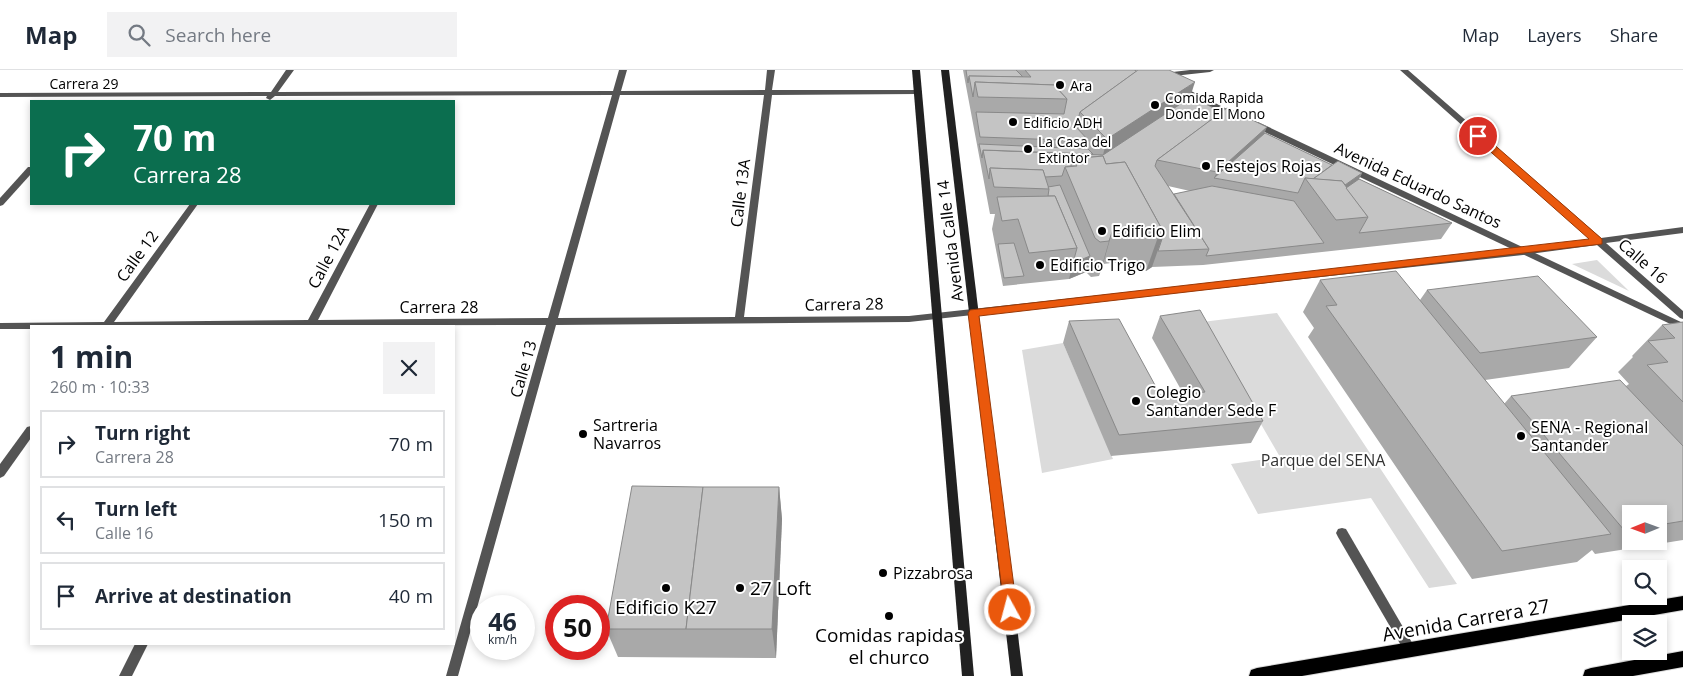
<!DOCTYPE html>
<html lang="en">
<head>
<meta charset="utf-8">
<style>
  body { margin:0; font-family:"Open Sans",sans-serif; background:#f2f2f3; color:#1f2937; height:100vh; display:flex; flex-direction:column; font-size:19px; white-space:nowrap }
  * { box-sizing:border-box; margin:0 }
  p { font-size:16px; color:#747a83 }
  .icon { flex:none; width:28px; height:28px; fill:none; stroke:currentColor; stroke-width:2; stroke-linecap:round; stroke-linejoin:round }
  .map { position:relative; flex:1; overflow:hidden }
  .side { position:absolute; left:30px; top:255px; width:425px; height:320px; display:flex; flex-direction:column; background:#fff; border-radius:0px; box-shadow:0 2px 8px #0003 }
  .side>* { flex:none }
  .guide { position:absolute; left:30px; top:30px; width:425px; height:105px; border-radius:0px; box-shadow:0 2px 8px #0003; background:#0b6e4f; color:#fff; overflow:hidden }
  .needle { width:32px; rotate:269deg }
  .fabs { position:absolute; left:1622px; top:435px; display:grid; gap:10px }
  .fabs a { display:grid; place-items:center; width:45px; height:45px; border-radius:0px; background:#fff; box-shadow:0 2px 8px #0003; font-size:25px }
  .speed { position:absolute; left:470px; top:525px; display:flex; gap:10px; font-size:25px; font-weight:700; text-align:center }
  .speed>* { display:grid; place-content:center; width:65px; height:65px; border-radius:50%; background:#fff; box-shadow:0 2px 8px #0003; line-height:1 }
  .speed small { font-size:12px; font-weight:400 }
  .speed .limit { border:8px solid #d22; background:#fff; color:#111 }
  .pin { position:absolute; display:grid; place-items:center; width:42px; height:42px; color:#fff; margin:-21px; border:2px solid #fff; border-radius:50%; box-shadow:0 1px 5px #0007 }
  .me { position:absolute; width:55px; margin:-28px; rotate:353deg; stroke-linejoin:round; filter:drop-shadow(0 0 4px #0008) }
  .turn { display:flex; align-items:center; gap:18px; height:105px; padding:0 20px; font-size:22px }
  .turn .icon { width:65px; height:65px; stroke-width:2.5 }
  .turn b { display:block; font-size:35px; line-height:42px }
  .round { display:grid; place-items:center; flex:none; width:52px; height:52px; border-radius:0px; background:#f2f2f3 }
  .headline { display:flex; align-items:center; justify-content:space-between; height:85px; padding:0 20px }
  h1 { font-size:30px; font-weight:700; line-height:38px }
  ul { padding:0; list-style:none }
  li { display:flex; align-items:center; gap:15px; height:68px; margin:0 10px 8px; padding:0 10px; border:2px solid #e0e1e3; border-radius:0px }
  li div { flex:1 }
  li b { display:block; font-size:19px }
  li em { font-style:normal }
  header { display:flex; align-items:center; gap:30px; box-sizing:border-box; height:70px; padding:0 25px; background:#fff; border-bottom:1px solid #e0e1e3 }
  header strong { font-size:24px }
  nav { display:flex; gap:28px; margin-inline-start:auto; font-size:18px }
  .search { width:350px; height:45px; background:#f2f2f3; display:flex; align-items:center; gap:12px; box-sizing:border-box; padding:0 18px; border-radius:0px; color:#747a83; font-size:19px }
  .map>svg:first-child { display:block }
  .green { fill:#dbdbdb }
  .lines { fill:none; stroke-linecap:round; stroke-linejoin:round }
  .primary-casing { stroke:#dbdbdb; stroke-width:2 }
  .service { fill:#545454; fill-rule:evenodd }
  .minor { fill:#545454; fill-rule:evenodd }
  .tertiary { fill:#545454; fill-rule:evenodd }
  .secondary { fill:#212121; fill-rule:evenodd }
  .primary { fill:#000; fill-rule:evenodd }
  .wall { fill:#a9a9a9; fill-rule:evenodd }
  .shaded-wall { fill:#898989 }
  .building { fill:#c4c4c4; stroke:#898989 }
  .route { fill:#ea580c; stroke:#983908 }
  .poi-dot { fill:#000; stroke:#fff; stroke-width:2 }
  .labels { text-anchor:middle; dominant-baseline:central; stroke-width:4; stroke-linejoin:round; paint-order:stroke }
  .far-street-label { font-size:14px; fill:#000; stroke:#fff }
  .far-poi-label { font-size:14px; fill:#000; stroke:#fff; text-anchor:start }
  .poi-label { font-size:16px; fill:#000; stroke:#fff; text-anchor:start }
  .street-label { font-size:16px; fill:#000; stroke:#fff }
  .park-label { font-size:16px; fill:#323232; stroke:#fff }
  .near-poi-label { font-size:19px; fill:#000; stroke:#fff }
  .near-street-label { font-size:19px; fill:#000; stroke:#fff }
</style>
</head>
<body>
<header>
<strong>Map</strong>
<div class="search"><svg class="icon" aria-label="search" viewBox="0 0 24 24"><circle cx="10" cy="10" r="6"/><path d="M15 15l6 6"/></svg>Search here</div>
<nav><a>Map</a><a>Layers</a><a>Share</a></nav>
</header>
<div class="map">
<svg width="1683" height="606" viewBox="0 0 1683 606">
  <rect width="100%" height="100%" fill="#fff"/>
  <!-- green -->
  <g class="green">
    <polygon points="1597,190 1629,221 1572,194"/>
    <polygon points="1277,243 1457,514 1429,518 1371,428 1258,444 1231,394 1280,387 1202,252"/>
    <polygon points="1063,273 1113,389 1042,403 1022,280"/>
  </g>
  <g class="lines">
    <!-- primary casing -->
    <g class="primary-casing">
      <g id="primary">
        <polygon points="1683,526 1683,540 1302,606 1249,606 1251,600 1257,598"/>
        <polygon points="1683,581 1683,597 1633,606 1583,606 1585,600 1591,598"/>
      </g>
    </g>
    <!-- service -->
    <polygon class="service" points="1342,458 1346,459 1414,576 1416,580 1414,584 1410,586 1406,584 1338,467 1336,463 1338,459"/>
    <!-- minor -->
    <g class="minor">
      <path d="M286,0h8l-16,22 335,-1 6,-21h8l-6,21 144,-1 2,-20h8l-3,20h149l1,2 -4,2 -146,1 -28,222 165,-1 614,-67 68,-9 -191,-170h8l193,168 82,-11v6l-77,10 77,68v8l-3,-1 -83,-73 -74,10 -614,67 -353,3 -98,351h-12l100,-351 -515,1v3h-31v-6l104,-1 86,-118h8l-84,118 194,-2 62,-116h8l-60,116 230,-2 64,-223 -337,1 -5,4 -4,-2 1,-2 -267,1v-4l271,-1zM620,25h144l-29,222 -177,1z"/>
      <polygon points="1190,0 1214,0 1210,2 1164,7 1160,5 1164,3"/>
      <polygon points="28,97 31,97 31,104 3,135 0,136 0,128"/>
      <polygon points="31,356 31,368 4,406 0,408 0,394 27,357"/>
      <polygon points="135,574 148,574 132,606 119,606"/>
    </g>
    <!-- tertiary -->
    <g class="tertiary">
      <polygon points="1177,17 1183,17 1241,46 1240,48 1234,48 1177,21"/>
      <polygon points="1252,52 1258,52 1683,253 1683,260 1252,56"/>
    </g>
    <!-- secondary -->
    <g class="secondary">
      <polygon points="912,0 920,0 974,606 962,606"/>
      <polygon points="941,0 949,0 1023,606 1011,606"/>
    </g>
    <!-- primary -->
    <use href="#primary" class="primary"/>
  </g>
  <!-- wall -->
  <g class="wall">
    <path d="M963,0h171l198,95 30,8 -3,6 93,44 -11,16 -238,26 -51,2 -6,4 -8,-3 -8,-7 -27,3 -4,12 -8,1 -5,-5 -17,7 -66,7 -11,-57 3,-15h-5zM1168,116l22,5 -16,3z"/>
    <path d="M1320,210l100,20 7,-10 170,47 -28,31 -84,12 19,24 7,-8 115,-10 3,-2 -11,-12 15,-15 -1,-1 30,-31 21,-3v218l-88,14 -3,-4 -15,12 -105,17 -164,-242 6,-9 -11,-16zM1631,444h28v27h-28z"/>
    <polygon points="1160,246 1263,351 1251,373 1111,386 1063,273 1069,251 1162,328 1184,325 1152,268"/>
    <polygon points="779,417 782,449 776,588 618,587 606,559"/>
  </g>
  <!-- shaded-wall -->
  <g class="shaded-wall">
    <polygon points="1195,12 1185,43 1099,101 1107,69"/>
    <polygon points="1267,57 1258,79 1214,108 1217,102"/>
    <polygon points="1362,103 1350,125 1337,121"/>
    <polygon points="1113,159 1103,194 1099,206 1109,171"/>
    <polygon points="1164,163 1152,197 1146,201 1158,167"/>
    <polygon points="1090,186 1086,202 1069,209 1073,193"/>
    <polygon points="779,417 782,449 776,588 772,559"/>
  </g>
  <!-- building -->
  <g class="building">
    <polygon points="966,0 1016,0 1023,7 969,6 968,13"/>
    <polygon points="1025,0 1134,0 1137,1 1080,42 1076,57 1089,71 980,67 976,42 1064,44 1067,29 1054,15 975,12 973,27 969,6 1031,7"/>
    <polygon points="1138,0 1169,0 1195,12 1107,69 1080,42"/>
    <polygon points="975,12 1054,15 1067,29 978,27"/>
    <polygon points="1191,27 1222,42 1157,90 1155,96 1209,179 1158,181 1164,163 1125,92 1106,94 1103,86 1072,89 1071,96 1065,97 1062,106 1045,107 1043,100 990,98 989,109 983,80 1103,85"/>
    <polygon points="1227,38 1267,57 1217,102 1157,90"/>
    <polygon points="1265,63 1332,95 1313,109 1305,108 1298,123 1214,108"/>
    <polygon points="979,74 1088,79 1093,84 983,80 982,88"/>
    <polygon points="1103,86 1106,94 1125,92 1164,163 1158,167 1149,164 1141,157 1113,159 1109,171 1100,172 1095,168 1065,97 1077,96 1072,89"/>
    <polygon points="1338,91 1362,103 1345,115 1342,111 1313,109"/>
    <polygon points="990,98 1043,100 1049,119 994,117"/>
    <polygon points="1305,108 1342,111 1368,147 1336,150"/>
    <polygon points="1359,109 1452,153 1359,163 1368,147 1346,118"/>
    <polygon points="1060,115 1090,186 1073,193 1077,178 1055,126 1048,126 1049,119 1048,117"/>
    <polygon points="1212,116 1294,131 1324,173 1206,186 1209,179 1174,124"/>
    <polygon points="1055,126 1077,178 1029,183 1018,149 1002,151 997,127"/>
    <polygon points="1014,173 1024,206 1004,208 998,174"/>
    <polygon points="1396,201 1611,464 1502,481 1326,236 1337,235 1320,210"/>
    <polygon points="1538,206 1597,267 1480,283 1427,220"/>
    <polygon points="1200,240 1263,351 1119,365 1069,251 1119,249 1162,328 1205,322 1160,246"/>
    <polygon points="1683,252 1683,332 1647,295 1668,292 1648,271 1675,268 1662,255"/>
    <polygon points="1620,310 1683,376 1683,451 1659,455 1659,444 1631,444 1631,459 1624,460 1511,326"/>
    <polygon points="632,416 703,417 686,559 606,559"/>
    <polygon points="703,417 779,417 772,559 686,559"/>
  </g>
  <!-- route -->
  <polygon class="route" points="1475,64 1482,64 1602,169 1602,174 979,246 1017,540 1015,545 1010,547 1005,545 968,243 970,240 1589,169 1475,68"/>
  <!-- markers -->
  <g class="poi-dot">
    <circle cx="1060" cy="15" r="5"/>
    <circle cx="1155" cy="35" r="5"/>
    <circle cx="1013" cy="52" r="5"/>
    <circle cx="1028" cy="79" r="5"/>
    <circle cx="1206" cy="96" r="5"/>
    <circle cx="1102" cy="161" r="5"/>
    <circle cx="1040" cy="195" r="5"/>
    <circle cx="1136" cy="331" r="5"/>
    <circle cx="583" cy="364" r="5"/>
    <circle cx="1521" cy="366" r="5"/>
    <circle cx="883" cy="503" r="5"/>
    <circle cx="666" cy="518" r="5"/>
    <circle cx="740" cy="518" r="5"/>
    <circle cx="889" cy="546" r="5"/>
  </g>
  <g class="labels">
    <!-- far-street labels -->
    <g class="far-street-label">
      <text x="84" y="13">Carrera 29</text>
    </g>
    <!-- far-poi labels -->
    <g class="far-poi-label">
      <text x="1070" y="15">Ara</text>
      <text x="1165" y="27">Comida Rapida<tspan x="1165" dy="16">Donde El Mono</tspan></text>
      <text x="1023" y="52">Edificio ADH</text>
      <text x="1038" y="71">La Casa del<tspan x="1038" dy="16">Extintor</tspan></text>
    </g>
    <!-- poi labels -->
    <g class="poi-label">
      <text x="1216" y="96">Festejos Rojas</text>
      <text x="1112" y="161">Edificio Elim</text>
      <text x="1050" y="195">Edificio Trigo</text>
      <text x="1146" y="322">Colegio<tspan x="1146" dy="18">Santander Sede F</tspan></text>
      <text x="593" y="355">Sartreria<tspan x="593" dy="18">Navarros</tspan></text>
      <text x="1531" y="357">SENA - Regional<tspan x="1531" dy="18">Santander</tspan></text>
      <text x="893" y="503">Pizzabrosa</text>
    </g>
    <!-- street labels -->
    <g class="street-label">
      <text transform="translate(1418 115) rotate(25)">Avenida Eduardo Santos</text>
      <text transform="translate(740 123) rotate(-83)">Calle 13A</text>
      <text transform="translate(950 171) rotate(-97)">Avenida Calle 14</text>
      <text transform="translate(137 186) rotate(-54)">Calle 12</text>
      <text transform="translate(328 187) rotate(-62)">Calle 12A</text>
      <text transform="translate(1643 191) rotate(41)">Calle 16</text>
      <text transform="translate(844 234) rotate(-1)">Carrera 28</text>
      <text x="439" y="237">Carrera 28</text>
      <text transform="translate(523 299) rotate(-74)">Calle 13</text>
    </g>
    <!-- park labels -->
    <g class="park-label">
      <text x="1323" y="390">Parque del SENA</text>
    </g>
    <!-- near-poi labels -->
    <g class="near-poi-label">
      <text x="750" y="518" text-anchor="start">27 Loft</text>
      <text x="666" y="537">Edificio K27</text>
      <text x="889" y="565">Comidas rapidas<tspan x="889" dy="22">el churco</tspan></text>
    </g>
    <!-- near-street labels -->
    <g class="near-street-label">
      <text transform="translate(1466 550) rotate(-10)">Avenida Carrera 27</text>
    </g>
  </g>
</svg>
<div class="fabs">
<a><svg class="needle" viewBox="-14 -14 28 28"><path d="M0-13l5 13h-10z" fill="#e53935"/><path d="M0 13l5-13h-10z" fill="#747a83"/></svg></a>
<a><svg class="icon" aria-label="search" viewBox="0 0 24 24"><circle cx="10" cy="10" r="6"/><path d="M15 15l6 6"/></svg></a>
<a><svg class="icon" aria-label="layers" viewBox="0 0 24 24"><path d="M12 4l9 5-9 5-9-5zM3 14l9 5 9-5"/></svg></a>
</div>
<div class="speed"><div>46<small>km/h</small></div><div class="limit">50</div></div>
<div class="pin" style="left:1478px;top:66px;background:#d93025"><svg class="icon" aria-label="arrive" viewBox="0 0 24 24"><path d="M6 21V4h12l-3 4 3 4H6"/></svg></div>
<svg class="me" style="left:1010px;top:540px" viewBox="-20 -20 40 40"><circle r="17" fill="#ea580c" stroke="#fff" stroke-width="3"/><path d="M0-11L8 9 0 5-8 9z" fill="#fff"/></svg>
<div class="guide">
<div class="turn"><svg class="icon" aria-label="right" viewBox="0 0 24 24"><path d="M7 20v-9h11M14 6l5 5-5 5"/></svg><div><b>70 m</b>Carrera 28</div></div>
</div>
<section class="side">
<div class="headline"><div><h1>1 min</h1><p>260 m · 10:33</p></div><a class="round"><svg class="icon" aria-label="close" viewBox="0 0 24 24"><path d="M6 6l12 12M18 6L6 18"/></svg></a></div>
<ul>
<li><svg class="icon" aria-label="right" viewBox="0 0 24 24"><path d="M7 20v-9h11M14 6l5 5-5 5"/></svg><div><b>Turn right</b><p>Carrera 28</p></div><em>70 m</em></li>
<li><svg class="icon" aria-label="left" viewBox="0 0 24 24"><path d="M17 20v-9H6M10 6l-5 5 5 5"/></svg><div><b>Turn left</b><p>Calle 16</p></div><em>150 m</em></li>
<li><svg class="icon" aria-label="arrive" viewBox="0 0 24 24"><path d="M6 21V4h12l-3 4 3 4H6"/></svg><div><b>Arrive at destination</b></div><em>40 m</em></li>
</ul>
</section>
</div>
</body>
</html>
